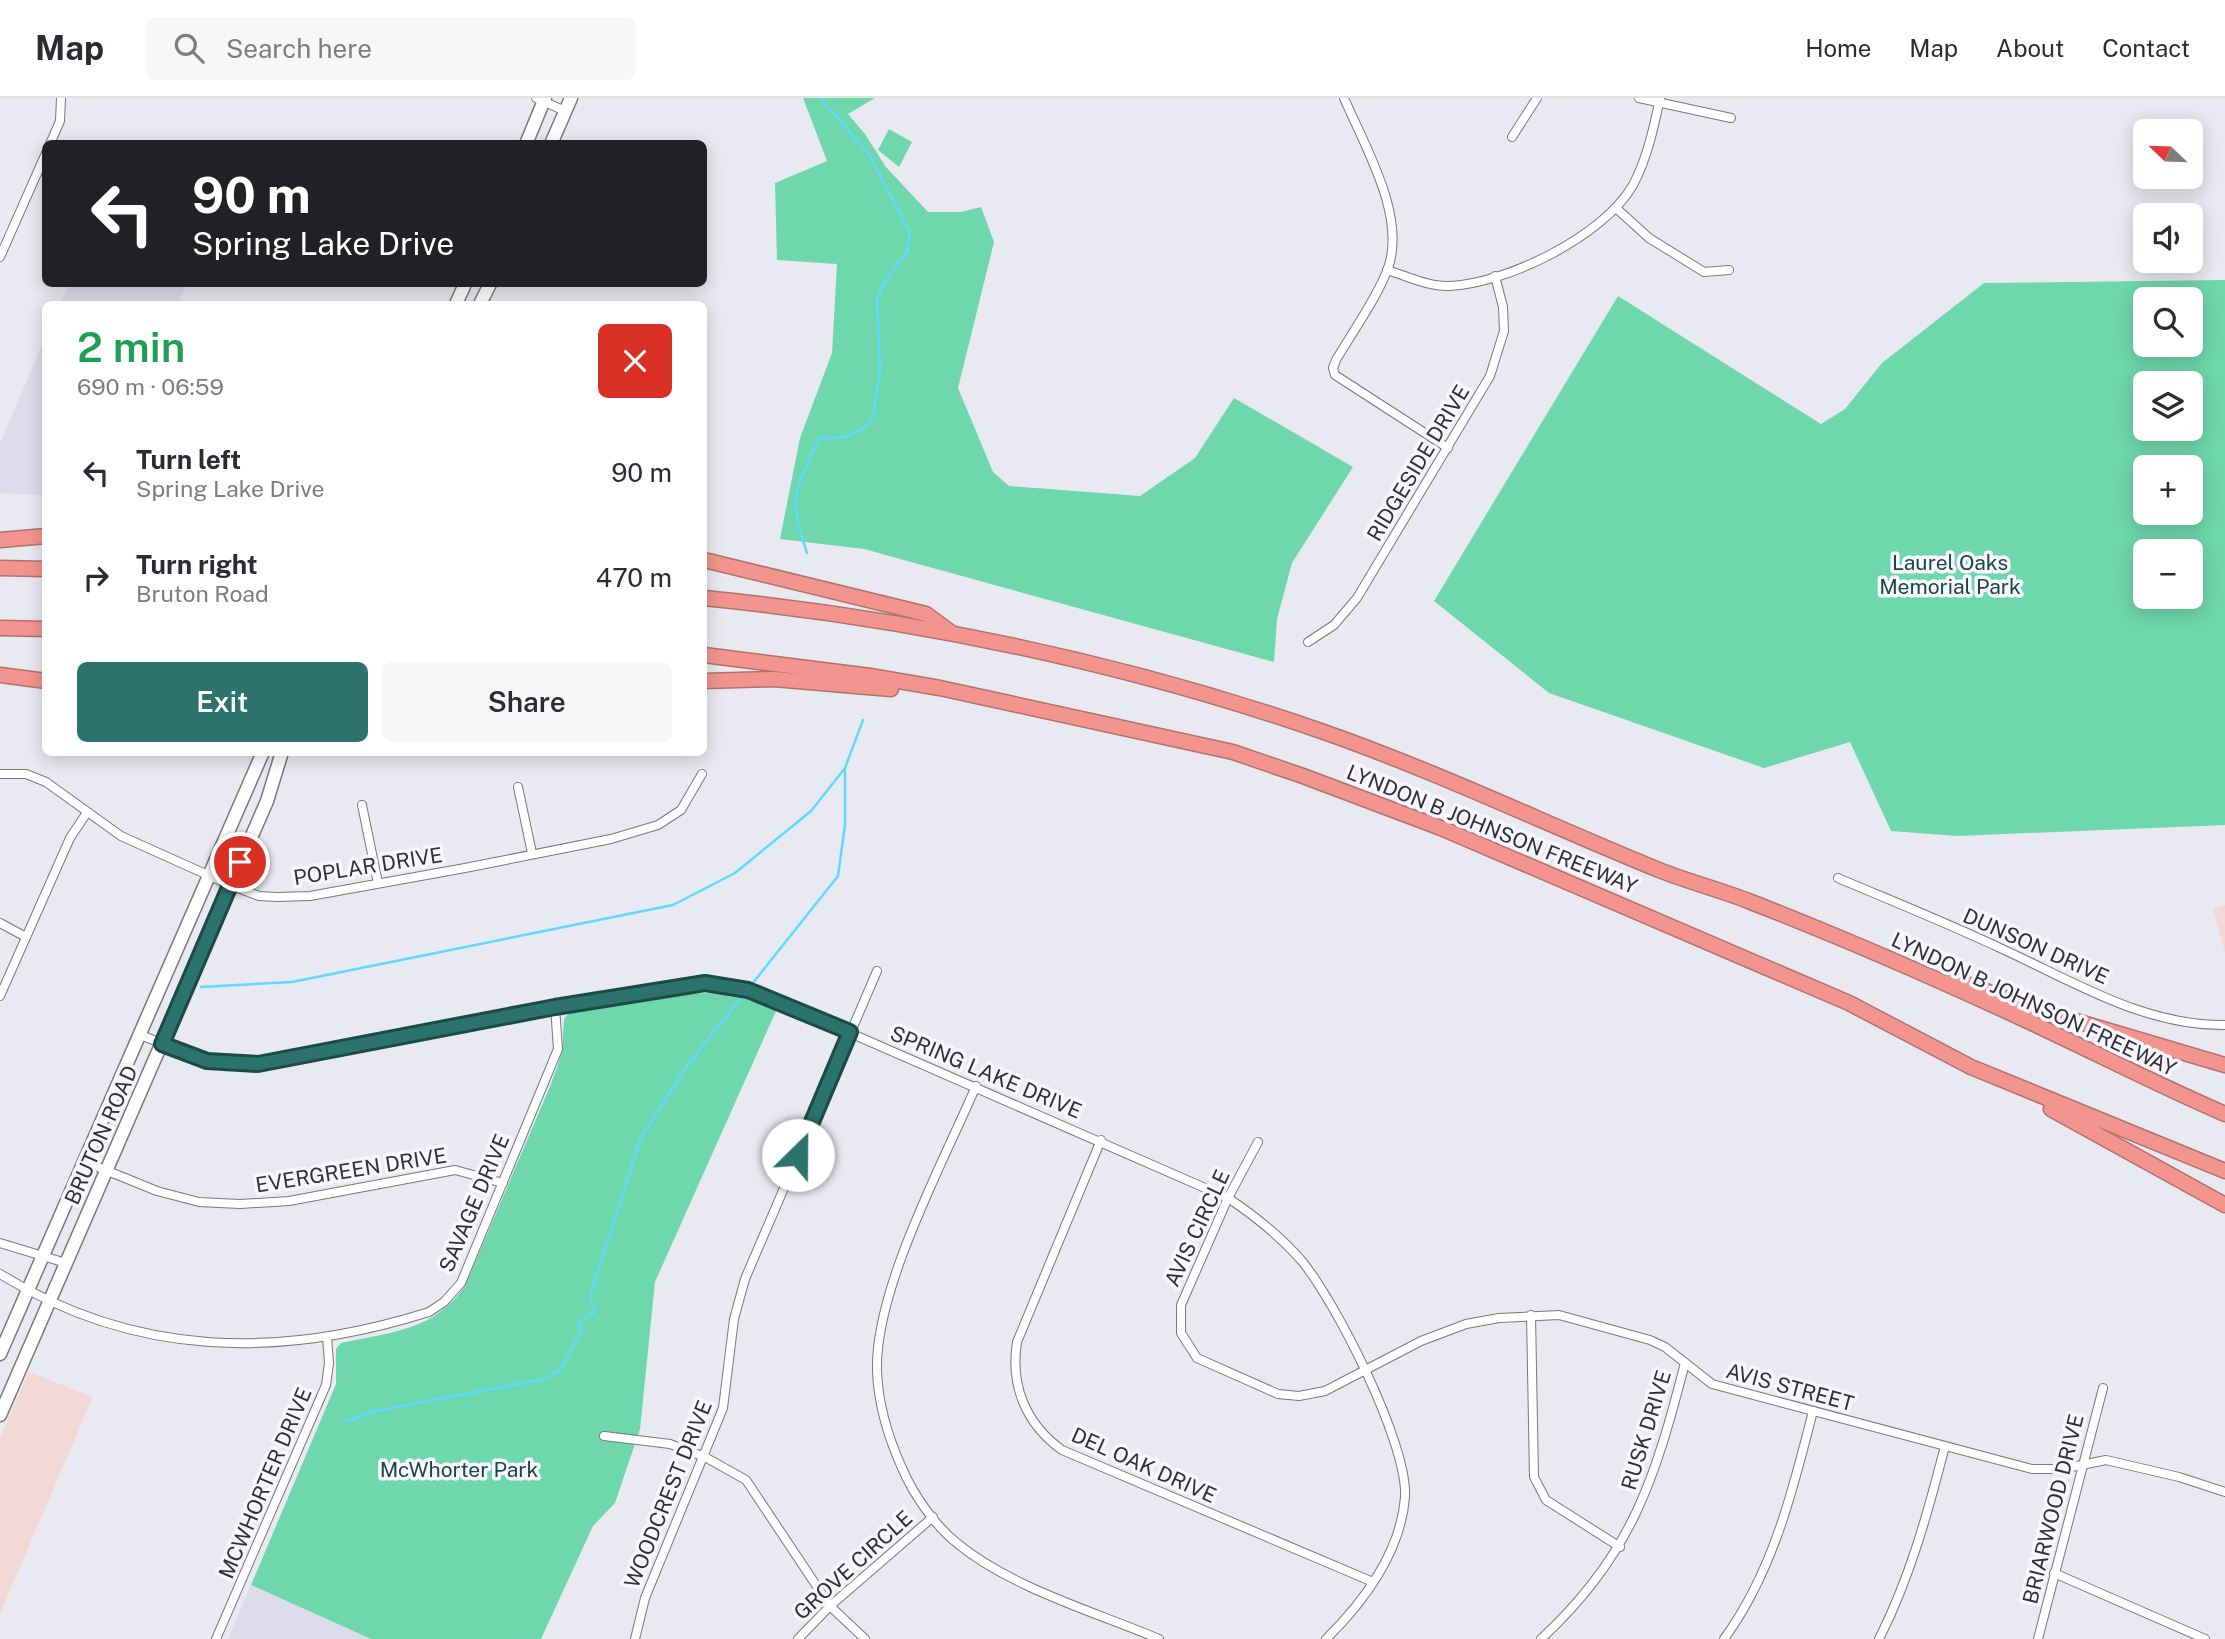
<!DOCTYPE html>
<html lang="en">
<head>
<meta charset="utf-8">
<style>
  body { margin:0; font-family:"Public Sans",sans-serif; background:#f7f7f7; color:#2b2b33; height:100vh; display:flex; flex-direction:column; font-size:26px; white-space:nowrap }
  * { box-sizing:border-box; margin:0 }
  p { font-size:23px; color:#7c7c81 }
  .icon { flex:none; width:38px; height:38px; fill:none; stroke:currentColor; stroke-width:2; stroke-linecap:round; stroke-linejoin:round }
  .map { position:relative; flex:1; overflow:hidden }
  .drawer { position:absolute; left:42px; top:203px; width:665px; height:455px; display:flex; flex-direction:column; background:#fff; border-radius:10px; box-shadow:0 4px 18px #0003 }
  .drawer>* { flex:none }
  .hud { position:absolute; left:42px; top:42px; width:665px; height:147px; border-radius:10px; box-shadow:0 4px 18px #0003; background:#202124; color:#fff; overflow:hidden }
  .needle { width:46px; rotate:293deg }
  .tools { position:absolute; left:2133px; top:21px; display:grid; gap:14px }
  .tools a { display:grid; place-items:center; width:70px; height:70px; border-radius:10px; background:#fff; box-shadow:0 4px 18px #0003; font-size:35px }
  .pin { position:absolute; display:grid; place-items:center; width:60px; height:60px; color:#fff; margin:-30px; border:4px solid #fff; border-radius:50%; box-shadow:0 2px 7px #0007 }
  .me { position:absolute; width:77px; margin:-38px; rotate:23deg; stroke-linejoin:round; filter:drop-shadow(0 0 5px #0008) }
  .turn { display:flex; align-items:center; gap:24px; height:147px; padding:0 35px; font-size:32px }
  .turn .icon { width:91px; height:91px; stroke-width:2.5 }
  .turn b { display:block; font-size:49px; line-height:60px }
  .round { display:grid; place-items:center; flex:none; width:74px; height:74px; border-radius:10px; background:#f7f7f7 }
  .summary { display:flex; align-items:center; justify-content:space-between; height:119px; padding:0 35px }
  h1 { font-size:42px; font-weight:600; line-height:52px; color:#1e9e55 }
  .primary-button { display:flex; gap:14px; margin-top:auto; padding:14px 35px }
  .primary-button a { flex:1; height:80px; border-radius:10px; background:#2b736c; color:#fff; font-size:28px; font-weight:600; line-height:80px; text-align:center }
  .primary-button a+a { background:#f7f7f7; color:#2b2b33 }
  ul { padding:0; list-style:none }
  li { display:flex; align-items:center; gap:21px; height:105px; padding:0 35px }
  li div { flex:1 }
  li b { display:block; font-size:26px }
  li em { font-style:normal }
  header { display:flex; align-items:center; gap:42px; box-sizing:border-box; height:98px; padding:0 35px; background:#fff; border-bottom:2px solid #e1e1e2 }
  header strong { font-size:33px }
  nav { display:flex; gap:38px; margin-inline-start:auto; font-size:24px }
  .search { width:490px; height:63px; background:#f7f7f7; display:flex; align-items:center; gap:18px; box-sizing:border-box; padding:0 24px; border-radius:10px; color:#7c7c81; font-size:26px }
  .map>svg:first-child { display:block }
  .commercial { fill:#f3d9d5 }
  .built { fill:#dddceb }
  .green { fill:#6fd7ac; fill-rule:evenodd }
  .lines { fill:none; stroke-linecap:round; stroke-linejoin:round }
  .stream { stroke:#5fdaff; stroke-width:2.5 }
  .street-casing { stroke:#78777e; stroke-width:10 }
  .secondary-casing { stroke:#78777e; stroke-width:15 }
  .highway-casing { stroke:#af726e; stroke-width:17 }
  .street { stroke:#fff; stroke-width:8 }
  .secondary { stroke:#fff; stroke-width:12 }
  .highway { stroke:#f3958e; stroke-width:14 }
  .route-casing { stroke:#1c4b46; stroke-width:18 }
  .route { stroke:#2b736c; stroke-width:12 }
  .labels { text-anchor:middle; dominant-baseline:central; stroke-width:7; stroke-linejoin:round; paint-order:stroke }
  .street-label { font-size:21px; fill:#313134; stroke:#f7f6fe }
  .park-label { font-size:21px; fill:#1b4937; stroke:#f7f6fe }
</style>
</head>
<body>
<header>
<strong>Map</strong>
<div class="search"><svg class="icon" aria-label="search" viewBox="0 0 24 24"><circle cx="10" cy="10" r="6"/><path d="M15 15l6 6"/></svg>Search here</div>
<nav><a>Home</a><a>Map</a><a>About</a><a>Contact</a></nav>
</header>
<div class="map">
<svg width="2225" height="1541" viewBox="0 0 2225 1541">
  <rect width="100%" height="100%" fill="#e9e9f1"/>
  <!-- commercial -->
  <g class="commercial">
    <polygon points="2225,807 2225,855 2213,811"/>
    <polygon points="29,1274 93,1299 0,1516 0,1340"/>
  </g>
  <!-- built -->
  <g class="built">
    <polygon points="69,186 187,186 178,206 60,206"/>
    <polygon points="45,240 45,397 0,395 0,346"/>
    <polygon points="251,1487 371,1541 228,1541"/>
  </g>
  <!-- green -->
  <g class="green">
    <polygon points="803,0 875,0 848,16 865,36 886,69 928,114 961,114 981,109 994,144 958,290 993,374 1009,388 1140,398 1195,360 1234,300 1353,369 1292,465 1277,521 1274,564 864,451 780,441 800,340 832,255 837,166 777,162 775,85 827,63"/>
    <polygon points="889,31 912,44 899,69 878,52"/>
    <path d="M2225,182v545l-268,11 -66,-5 -41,-89 -86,26 -215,-75 -115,-92 184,-305 203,128 24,-15 37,-46 102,-80zM2191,201v46h-45v-46zM2191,285v46h-45v-46zM2191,369v46h-45v-46zM2146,453h45v46h-45z"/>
    <path d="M710,895l49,8 17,10 -121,271 -15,147 -25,74 -22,23 -52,113h-170l-120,-54 85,-201v-35l5,-6c50,-11 93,-12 124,-57l86,-202 11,-31 2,-34 6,-7 109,-18z"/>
  </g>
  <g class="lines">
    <!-- stream -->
    <g class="stream">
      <path d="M807,455c-20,-57 -12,-62 12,-114l26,-2 21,-10 7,-10 7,-47 -3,-71 6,-15 24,-32 3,-19 -41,-79 -49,-56"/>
      <polyline points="201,889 292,884 673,807 735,775 811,713 845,670 863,622"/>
      <polyline points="346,1324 371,1314 544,1281 560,1272 581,1234 579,1224 595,1214 590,1199 640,1041 686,969 838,778 845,727 845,670"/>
    </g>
    <!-- street casing -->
    <g class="street-casing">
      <g id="street">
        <polyline points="536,0 565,13"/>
        <path d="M1344,0c21,49 64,120 43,173 -12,30 -34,60 -51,89l-3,8 2,7 113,73"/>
        <polyline points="1639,0 1731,20"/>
        <polyline points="1512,39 1537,0"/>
        <polyline points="50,46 60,23 61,0"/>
        <polyline points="1616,110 1649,140 1704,174 1729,172"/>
        <polyline points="0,159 46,55"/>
        <path d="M1387,172c20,6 42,17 62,16 57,-2 155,-50 184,-101 14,-26 21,-58 27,-87"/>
        <polyline points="1308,544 1334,527 1357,500 1490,278 1504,233 1503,209 1495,178"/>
        <polyline points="0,676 26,676 46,684 121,738 230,787 259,798 277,799 310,798 465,770 611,741 658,727 681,712 702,676"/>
        <polyline points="518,689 532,755"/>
        <polyline points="362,707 378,785"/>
        <path d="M1838,780c54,23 109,45 162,70 73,33 143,78 225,77"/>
        <polyline points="0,825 26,839"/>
        <polyline points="0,898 70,740 86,716"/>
        <path d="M138,936l69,27 51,3 297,-57 135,-22 31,-2 42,12 465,203c27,18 51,37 73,62 35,42 107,184 104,237 -4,55 -42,106 -79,142"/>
        <path d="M976,988c-33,77 -101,203 -99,284 1,34 11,67 25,98 11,26 33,58 56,76 54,44 137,68 201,95"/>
        <path d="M1101,1042l-84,202c-7,44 9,82 45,108l311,132"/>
        <polyline points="1258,1044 1228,1100 1181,1207 1181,1235 1197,1260 1278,1296 1299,1298 1325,1293 1421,1243 1466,1226 1499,1220 1559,1217 1650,1242 1665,1249 1712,1286 2032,1371 2062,1371 2106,1362 2179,1379 2225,1394"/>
        <polyline points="83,1063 157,1093 199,1104 240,1106 289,1103 455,1072 503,1085"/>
        <polyline points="0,1145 66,1165"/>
        <path d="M0,1176c136,84 280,85 429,38l15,-10 17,-19 97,-234 -3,-42"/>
        <polyline points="1531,1217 1534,1379 1546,1402 1620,1449"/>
        <polyline points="604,1338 670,1346 705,1359 746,1382 830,1508 865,1541"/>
        <polyline points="2054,1475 2205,1541"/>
        <polyline points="216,1541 326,1287 329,1265 327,1239"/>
        <polyline points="635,1541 645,1500 723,1310 734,1221 745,1181 877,873"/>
        <polyline points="798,1541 830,1508 933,1419"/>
        <path d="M1541,1541c91,-84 114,-160 144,-276"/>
        <path d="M1724,1541c49,-67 69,-149 89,-228"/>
        <path d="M1879,1541c31,-61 49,-127 66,-193"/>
        <polyline points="2038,1541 2103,1290"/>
      </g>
    </g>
    <!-- secondary casing -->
    <g class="secondary-casing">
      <g id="secondary">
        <polyline points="526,46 545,0"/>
        <polyline points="551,46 571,0"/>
        <polyline points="456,206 465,186"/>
        <polyline points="480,206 490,186"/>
        <polyline points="0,1256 263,654"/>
        <polyline points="0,1317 267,703 282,654"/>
      </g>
    </g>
    <!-- highway casing -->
    <g class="highway-casing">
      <g id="highway">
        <polyline points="0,442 46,438"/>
        <polyline points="704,462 926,516 949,533"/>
        <polyline points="0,470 46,471"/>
        <path d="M704,500c209,21 418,64 617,133 115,40 225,93 338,139 30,12 62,20 92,32 95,37 191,79 283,122 64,30 126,62 191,90"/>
        <polyline points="0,530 46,531"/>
        <polyline points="704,557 870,578 940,590 1233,654 1303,678 1441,730 1849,905 1971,969 2225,1073"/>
        <polyline points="0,577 46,583"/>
        <polyline points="704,583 774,581 891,591"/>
        <polyline points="1953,881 2032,910 2225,967"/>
        <polyline points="2051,1011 2225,1107"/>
      </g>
    </g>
    <!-- street -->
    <use href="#street" class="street"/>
    <!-- secondary -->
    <use href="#secondary" class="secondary"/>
    <!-- highway -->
    <use href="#highway" class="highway"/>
  </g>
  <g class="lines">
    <!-- route casing -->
    <g class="route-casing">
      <polyline id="route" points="240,764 162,946 207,963 258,966 555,909 705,885 748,892 850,934 798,1057"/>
    </g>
    <!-- route -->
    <use href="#route" class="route"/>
  </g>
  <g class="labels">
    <!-- street labels -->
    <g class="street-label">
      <text transform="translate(1418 365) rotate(-59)">RIDGESIDE DRIVE</text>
      <text transform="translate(1492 731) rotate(22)">LYNDON B JOHNSON FREEWAY</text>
      <text transform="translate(368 768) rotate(-9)">POPLAR DRIVE</text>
      <text transform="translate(2036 848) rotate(24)">DUNSON DRIVE</text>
      <text transform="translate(2034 906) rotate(25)">LYNDON B JOHNSON FREEWAY</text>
      <text transform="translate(986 974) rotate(23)">SPRING LAKE DRIVE</text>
      <text transform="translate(101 1037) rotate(-66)">BRUTON ROAD</text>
      <text transform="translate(351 1072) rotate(-9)">EVERGREEN DRIVE</text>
      <text transform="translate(474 1105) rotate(-67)">SAVAGE DRIVE</text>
      <text transform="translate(1197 1130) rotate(-65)">AVIS CIRCLE</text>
      <text transform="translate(1790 1289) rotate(15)">AVIS STREET</text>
      <text transform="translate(1646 1332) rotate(-73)">RUSK DRIVE</text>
      <text transform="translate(1144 1367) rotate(24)">DEL OAK DRIVE</text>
      <text transform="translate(265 1385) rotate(-67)">MCWHORTER DRIVE</text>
      <text transform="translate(668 1396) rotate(-68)">WOODCREST DRIVE</text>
      <text transform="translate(2053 1411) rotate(-76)">BRIARWOOD DRIVE</text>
      <text transform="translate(853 1467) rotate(-42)">GROVE CIRCLE</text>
    </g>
    <!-- park labels -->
    <g class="park-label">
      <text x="1950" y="464">Laurel Oaks<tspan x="1950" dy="24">Memorial Park</tspan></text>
      <text x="459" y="1371">McWhorter Park</text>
    </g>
  </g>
</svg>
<div class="tools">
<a><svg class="needle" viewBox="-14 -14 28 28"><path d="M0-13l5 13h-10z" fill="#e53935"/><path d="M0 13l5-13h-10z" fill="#7c7c81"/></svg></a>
<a><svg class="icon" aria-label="sound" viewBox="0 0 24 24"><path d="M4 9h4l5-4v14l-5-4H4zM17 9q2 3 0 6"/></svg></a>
<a><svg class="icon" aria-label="search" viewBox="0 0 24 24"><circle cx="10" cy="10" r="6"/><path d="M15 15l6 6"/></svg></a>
<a><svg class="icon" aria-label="layers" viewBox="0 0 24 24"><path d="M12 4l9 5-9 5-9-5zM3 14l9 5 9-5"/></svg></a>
<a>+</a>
<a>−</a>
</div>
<div class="pin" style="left:240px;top:764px;background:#d93025"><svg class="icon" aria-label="arrive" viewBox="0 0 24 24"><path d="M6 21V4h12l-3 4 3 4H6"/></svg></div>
<svg class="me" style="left:798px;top:1057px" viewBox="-20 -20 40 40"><circle r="19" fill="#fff"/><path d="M0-13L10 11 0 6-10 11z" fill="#2b736c"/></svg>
<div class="hud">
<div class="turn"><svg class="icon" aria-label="left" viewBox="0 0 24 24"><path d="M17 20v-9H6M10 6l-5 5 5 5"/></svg><div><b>90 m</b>Spring Lake Drive</div></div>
</div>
<section class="drawer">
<div class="summary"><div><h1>2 min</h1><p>690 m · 06:59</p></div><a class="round" style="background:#d93025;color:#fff"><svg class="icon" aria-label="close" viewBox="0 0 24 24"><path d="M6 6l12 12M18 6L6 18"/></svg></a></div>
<ul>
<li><svg class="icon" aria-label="left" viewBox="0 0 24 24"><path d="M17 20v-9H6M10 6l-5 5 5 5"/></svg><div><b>Turn left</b><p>Spring Lake Drive</p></div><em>90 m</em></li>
<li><svg class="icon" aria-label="right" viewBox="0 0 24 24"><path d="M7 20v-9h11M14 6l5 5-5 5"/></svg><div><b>Turn right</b><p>Bruton Road</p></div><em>470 m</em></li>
</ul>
<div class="primary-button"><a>Exit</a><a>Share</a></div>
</section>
</div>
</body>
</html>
